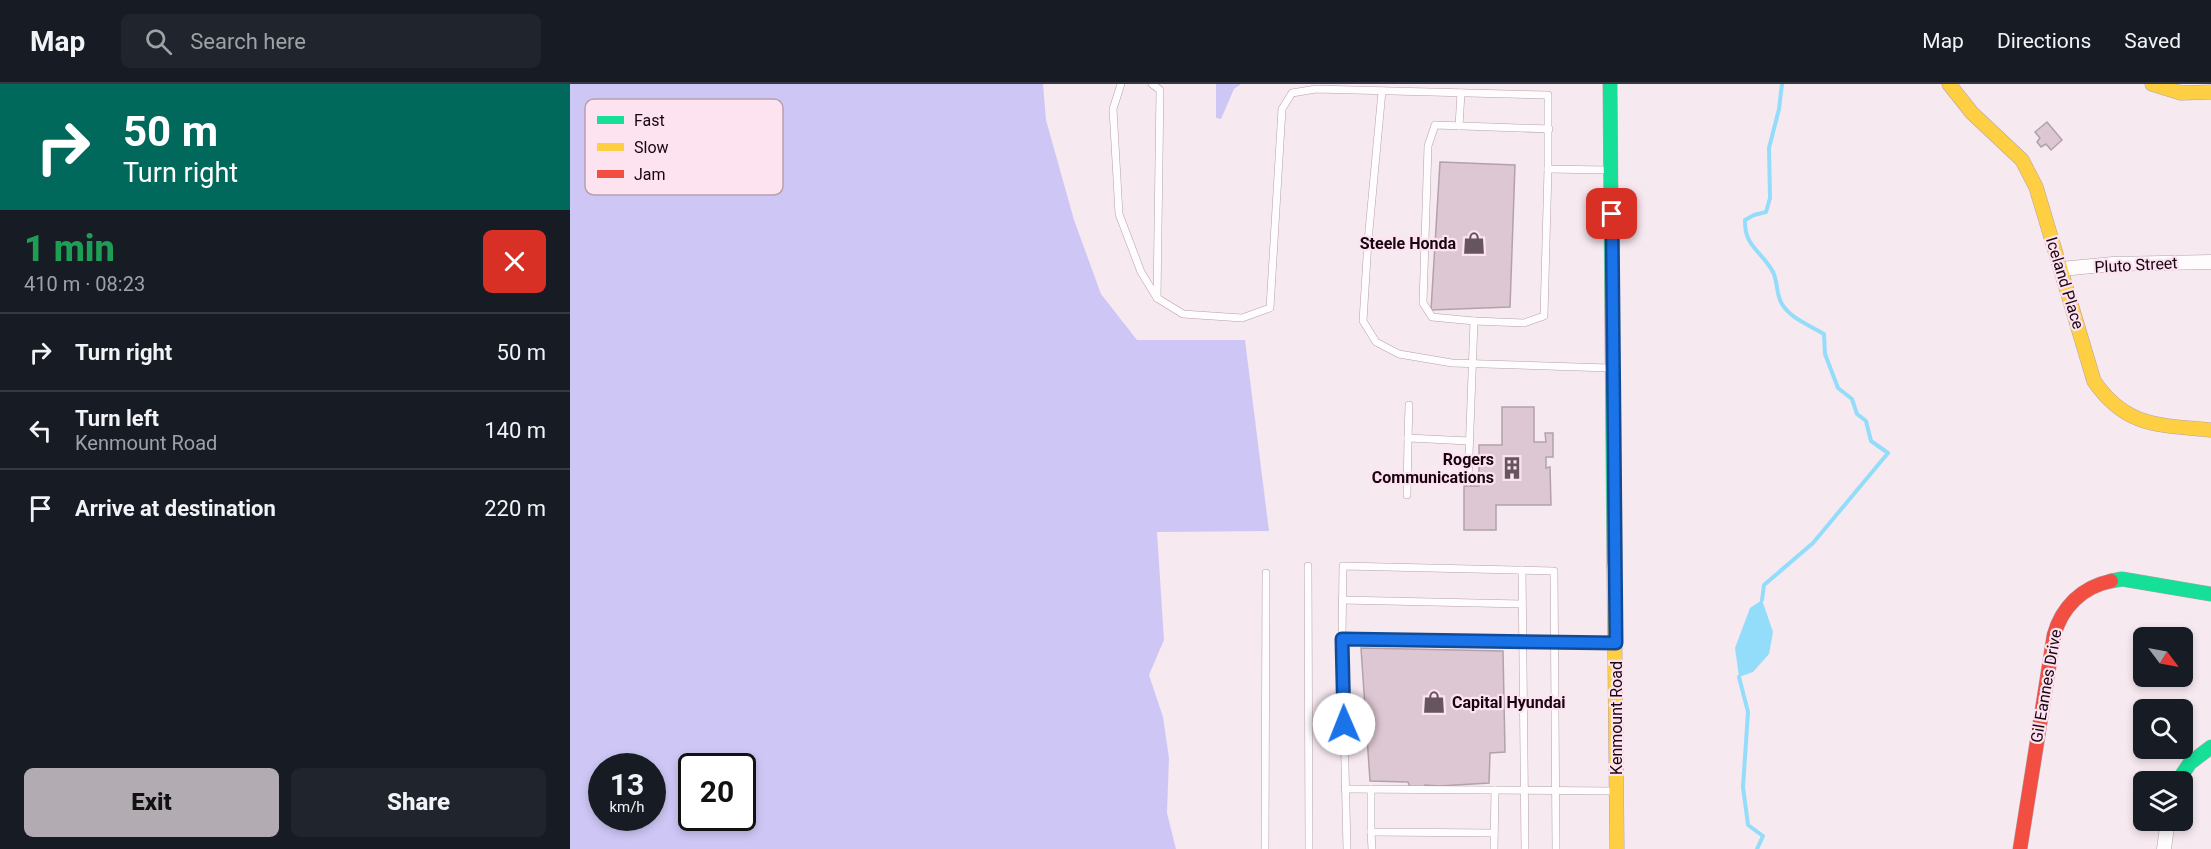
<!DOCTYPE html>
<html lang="en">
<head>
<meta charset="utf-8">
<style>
  body { margin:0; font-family:Roboto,sans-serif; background:#20242c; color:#f1f3f6; height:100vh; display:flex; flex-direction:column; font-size:22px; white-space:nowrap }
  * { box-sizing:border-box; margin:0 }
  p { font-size:20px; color:#9ea1a6 }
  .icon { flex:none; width:33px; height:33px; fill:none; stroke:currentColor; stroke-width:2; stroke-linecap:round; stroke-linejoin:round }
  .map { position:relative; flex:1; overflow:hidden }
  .panel { display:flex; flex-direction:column; background:#171b24; width:570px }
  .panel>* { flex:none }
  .hud { background:#00695c; color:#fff; overflow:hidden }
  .needle { width:39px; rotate:122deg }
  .buttons { position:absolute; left:1563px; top:543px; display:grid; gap:12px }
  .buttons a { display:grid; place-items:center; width:60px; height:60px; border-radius:9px; background:#171b24; box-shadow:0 3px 9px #0003; font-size:30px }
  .speed { position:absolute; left:18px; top:669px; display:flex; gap:12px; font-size:30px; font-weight:700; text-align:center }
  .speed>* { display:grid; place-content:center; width:78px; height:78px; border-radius:50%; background:#171b24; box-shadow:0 3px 9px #0003; line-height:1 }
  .speed small { font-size:15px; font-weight:400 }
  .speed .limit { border:3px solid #111; border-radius:9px; background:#fff; color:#111 }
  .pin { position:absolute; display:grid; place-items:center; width:51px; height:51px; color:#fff; margin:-26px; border-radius:12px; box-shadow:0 3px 9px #0006 }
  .me { position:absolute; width:66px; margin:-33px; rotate:359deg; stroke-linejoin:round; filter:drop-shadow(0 0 4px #0008) }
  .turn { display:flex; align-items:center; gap:21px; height:126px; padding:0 24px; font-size:27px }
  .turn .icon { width:78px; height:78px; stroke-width:2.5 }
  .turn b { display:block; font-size:42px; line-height:51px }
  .round { display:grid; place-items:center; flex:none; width:63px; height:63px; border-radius:9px; background:#20242c }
  .overview { display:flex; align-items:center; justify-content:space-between; height:102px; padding:0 24px }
  h1 { font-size:36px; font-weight:800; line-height:45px; color:#1e9e55 }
  .action { display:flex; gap:12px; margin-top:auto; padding:12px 24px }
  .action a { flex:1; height:69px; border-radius:9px; background:#b2acb2; color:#111; font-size:24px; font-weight:800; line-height:69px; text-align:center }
  .action a+a { background:#20242c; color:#f1f3f6 }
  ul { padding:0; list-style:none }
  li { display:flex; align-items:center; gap:18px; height:78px; padding:0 24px; border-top:2px solid #363941 }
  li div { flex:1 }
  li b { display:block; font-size:22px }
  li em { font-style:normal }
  header { display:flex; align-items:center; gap:36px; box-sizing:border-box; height:84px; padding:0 30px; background:#171b24; border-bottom:2px solid #363941 }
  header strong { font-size:28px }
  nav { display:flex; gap:33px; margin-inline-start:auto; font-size:21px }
  .search { width:420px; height:54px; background:#20242c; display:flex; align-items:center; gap:15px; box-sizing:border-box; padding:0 21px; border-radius:9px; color:#9ea1a6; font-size:22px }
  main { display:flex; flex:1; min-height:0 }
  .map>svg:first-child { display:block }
  .forest { fill:#cec7f6; fill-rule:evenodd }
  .water { fill:#94ddfa }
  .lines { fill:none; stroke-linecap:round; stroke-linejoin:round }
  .stream { stroke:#94ddfa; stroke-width:4 }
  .building { fill:#ddc7d3; stroke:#b2a1aa; stroke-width:1.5 }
  .lane-casing { stroke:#b3a2ab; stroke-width:8 }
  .street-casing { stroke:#b3a2ab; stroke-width:15 }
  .fast-casing { stroke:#b3a2ab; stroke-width:15 }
  .slow-casing { stroke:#b3a2ab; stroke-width:15 }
  .jam-casing { stroke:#b3a2ab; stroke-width:15 }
  .lane { stroke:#fefcfd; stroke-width:7 }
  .street { stroke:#fefcfd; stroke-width:14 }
  .fast { stroke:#16e098; stroke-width:14 }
  .slow { stroke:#ffcf43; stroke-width:14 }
  .jam { stroke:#f24e42; stroke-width:14 }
  .route-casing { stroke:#114b97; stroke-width:15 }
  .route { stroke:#1a73e8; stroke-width:10 }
  .labels { text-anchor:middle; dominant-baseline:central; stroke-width:4.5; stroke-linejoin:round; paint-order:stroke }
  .poi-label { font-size:16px; font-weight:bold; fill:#180511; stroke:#fde3f0; text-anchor:end }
  .street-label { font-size:16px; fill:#180511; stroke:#fde3f0 }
  .key { fill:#fde3f0; stroke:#b8a0ad; stroke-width:1.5 }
  .key-label { font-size:16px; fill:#180511 }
</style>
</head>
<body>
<header>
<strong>Map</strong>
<div class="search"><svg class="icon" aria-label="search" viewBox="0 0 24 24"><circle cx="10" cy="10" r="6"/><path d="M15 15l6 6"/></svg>Search here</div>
<nav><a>Map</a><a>Directions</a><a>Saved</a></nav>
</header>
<main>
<section class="panel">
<div class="hud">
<div class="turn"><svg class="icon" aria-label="right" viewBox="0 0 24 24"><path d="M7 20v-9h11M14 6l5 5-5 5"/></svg><div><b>50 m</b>Turn right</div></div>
</div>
<div class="overview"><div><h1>1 min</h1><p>410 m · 08:23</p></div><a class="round" style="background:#d93025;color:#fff"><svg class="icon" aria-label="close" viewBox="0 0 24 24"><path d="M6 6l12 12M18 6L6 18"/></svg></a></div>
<ul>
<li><svg class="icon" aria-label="right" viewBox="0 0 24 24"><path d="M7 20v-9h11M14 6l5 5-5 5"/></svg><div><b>Turn right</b></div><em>50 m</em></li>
<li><svg class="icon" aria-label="left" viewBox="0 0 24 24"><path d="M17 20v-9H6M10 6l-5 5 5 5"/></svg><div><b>Turn left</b><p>Kenmount Road</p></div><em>140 m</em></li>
<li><svg class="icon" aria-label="arrive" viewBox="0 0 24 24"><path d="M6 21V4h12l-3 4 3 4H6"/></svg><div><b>Arrive at destination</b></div><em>220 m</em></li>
</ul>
<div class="action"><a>Exit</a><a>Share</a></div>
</section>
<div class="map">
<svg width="1641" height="765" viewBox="0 0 1641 765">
  <rect width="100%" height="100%" fill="#f7e9f0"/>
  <!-- forest -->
  <g class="forest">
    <path d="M0,0h473l3,36 28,100 27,74 36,46h108l24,191 -112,1 7,108 -15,35 14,42 6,41 -2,55 9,36h-606zM32,682h50v52h-50zM122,682h50v52h-50z"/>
    <polygon points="646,0 671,0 664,5 651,35 646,34"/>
  </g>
  <!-- water -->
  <polygon class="water" points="1192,516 1203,548 1199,570 1183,588 1169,593 1165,564 1180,524"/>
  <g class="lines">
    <!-- stream -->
    <g class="stream">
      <path d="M1192,516l2,-15 49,-42 75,-90 -17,-12 -5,-20 -9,-7 -5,-15 -14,-11 -13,-34 -1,-20c-13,-8 -34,-16 -42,-30 -6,-9 -4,-22 -9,-32 -11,-21 -29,-25 -28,-52l9,-5 12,-3 4,-14 -1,-50 10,-39 3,-25"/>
      <polyline points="1169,593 1178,628 1173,703 1178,741 1193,752 1187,765"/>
    </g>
  </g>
  <!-- building -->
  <g class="building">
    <polygon points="1477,38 1492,56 1481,66 1476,60 1471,63 1467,58 1470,54 1465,48"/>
    <polygon points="870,78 945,81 940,223 861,226"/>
    <polygon points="932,323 964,323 964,358 976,358 975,349 983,349 983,373 976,373 976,384 980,383 981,421 926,421 926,446 894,446 894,402 909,402 909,361 932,361"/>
    <polygon points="791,564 933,567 935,668 920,669 919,699 869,702 855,701 854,705 840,703 838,698 800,697"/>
  </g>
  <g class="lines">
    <!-- lane casing -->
    <g class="lane-casing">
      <g id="lane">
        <polyline points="551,0 543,25 549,130 571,188 587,214 613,230 672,234 700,224 712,25 722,9 746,5 978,11 978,85 1037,86"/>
        <polyline points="582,0 590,6 587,214"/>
        <polyline points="812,7 798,157 793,237 806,258 829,270 882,279 1039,284"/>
        <polyline points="889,42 891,9"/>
        <polyline points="904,237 954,239 974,232 978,85"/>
        <polyline points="839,321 838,354 899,357"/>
        <polyline points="898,398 904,237 862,233 853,219 858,62 865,41 979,45"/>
        <polyline points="837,411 838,354"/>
        <polyline points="738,482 739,765"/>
        <polyline points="952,486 955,765"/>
        <polyline points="772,516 952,520"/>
        <polyline points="772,555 1040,559"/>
        <polyline points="775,705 1044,707"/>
        <polyline points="801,705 801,748 924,749"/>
        <polyline points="801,748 802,765"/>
        <polyline points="695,765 696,489"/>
        <polyline points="777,765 772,555 773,482 984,487 986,765"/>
        <polyline points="924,765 925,706"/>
      </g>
    </g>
    <!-- street casing -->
    <g class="street-casing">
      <g id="street">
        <polyline points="1491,185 1543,180 1641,178"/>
        <polyline points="1594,765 1598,736"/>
      </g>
    </g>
    <!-- fast casing -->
    <g class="fast-casing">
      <g id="fast">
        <polyline points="1040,0 1044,483"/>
        <polyline points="1541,497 1552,495 1641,510"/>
        <polyline points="1607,698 1620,679 1641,663"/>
      </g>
    </g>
    <!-- slow casing -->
    <g class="slow-casing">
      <g id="slow">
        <path d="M1379,0l23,29 50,47 14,27 58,194c32,47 66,44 117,49"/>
        <polyline points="1582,0 1611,9 1641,8"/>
        <polyline points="1044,483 1047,765"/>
      </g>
    </g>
    <!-- jam casing -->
    <g class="jam-casing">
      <path id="jam" d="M1450,765l34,-214c8,-28 28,-48 57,-54"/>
    </g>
    <!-- lane -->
    <use href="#lane" class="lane"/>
    <!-- street -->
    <use href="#street" class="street"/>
    <!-- fast -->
    <use href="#fast" class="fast"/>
    <!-- slow -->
    <use href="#slow" class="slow"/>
    <!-- jam -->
    <use href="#jam" class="jam"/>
  </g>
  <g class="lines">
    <!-- route casing -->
    <g class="route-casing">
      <polyline id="route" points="774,640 772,555 1046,559 1042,130"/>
    </g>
    <!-- route -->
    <use href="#route" class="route"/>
  </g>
  <!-- icons -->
  <defs>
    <g id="shop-bare" transform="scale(1.8)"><path d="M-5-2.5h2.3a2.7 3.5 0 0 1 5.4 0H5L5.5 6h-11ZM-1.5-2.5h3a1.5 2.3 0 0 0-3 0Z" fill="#66555f" stroke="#fde3f0" stroke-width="2.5" paint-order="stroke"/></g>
    <g id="building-bare" transform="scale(1.8)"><path d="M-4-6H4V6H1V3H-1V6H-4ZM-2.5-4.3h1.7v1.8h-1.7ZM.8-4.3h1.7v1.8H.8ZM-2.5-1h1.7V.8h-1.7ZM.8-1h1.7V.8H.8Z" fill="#66555f" stroke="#fde3f0" stroke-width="2.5" paint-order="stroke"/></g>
  </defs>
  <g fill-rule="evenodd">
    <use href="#shop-bare" x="904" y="159"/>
    <use href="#building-bare" x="942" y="384"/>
    <use href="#shop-bare" x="864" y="618"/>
  </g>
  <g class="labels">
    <!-- poi labels -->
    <g class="poi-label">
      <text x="886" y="159">Steele Honda</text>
      <text x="924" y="375">Rogers<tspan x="924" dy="18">Communications</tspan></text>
      <text x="882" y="618" text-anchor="start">Capital Hyundai</text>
    </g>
    <!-- street labels -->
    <g class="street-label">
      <text transform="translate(1566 181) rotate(-3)">Pluto Street</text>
      <text transform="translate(1495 199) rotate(73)">Iceland Place</text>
      <text transform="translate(1476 602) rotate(-80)">Gil Eannes Drive</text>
      <text transform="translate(1046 634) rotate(-90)">Kenmount Road</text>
    </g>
  </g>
  <!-- legend -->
  <rect x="15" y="15" width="198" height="96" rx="9" class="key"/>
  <rect x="27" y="32" width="27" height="8" fill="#16e098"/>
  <rect x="27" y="59" width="27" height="8" fill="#ffcf43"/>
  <rect x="27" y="86" width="27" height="8" fill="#f24e42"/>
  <g class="key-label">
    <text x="64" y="42">Fast</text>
    <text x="64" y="69">Slow</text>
    <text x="64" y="96">Jam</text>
  </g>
</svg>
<div class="buttons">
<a><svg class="needle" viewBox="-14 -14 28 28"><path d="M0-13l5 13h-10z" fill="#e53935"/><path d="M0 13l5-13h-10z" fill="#9ea1a6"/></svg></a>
<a><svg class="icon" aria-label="search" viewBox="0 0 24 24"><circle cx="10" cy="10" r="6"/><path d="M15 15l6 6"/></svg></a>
<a><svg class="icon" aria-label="layers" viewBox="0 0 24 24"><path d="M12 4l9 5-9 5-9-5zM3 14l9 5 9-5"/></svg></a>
</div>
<div class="speed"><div>13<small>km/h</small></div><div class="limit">20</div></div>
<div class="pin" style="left:1042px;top:130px;background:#d93025"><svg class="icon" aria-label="arrive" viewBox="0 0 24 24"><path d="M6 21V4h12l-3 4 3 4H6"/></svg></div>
<svg class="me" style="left:774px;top:640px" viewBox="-20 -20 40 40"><circle r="19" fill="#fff"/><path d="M0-13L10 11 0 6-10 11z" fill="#1a73e8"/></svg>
</div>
</main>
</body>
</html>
